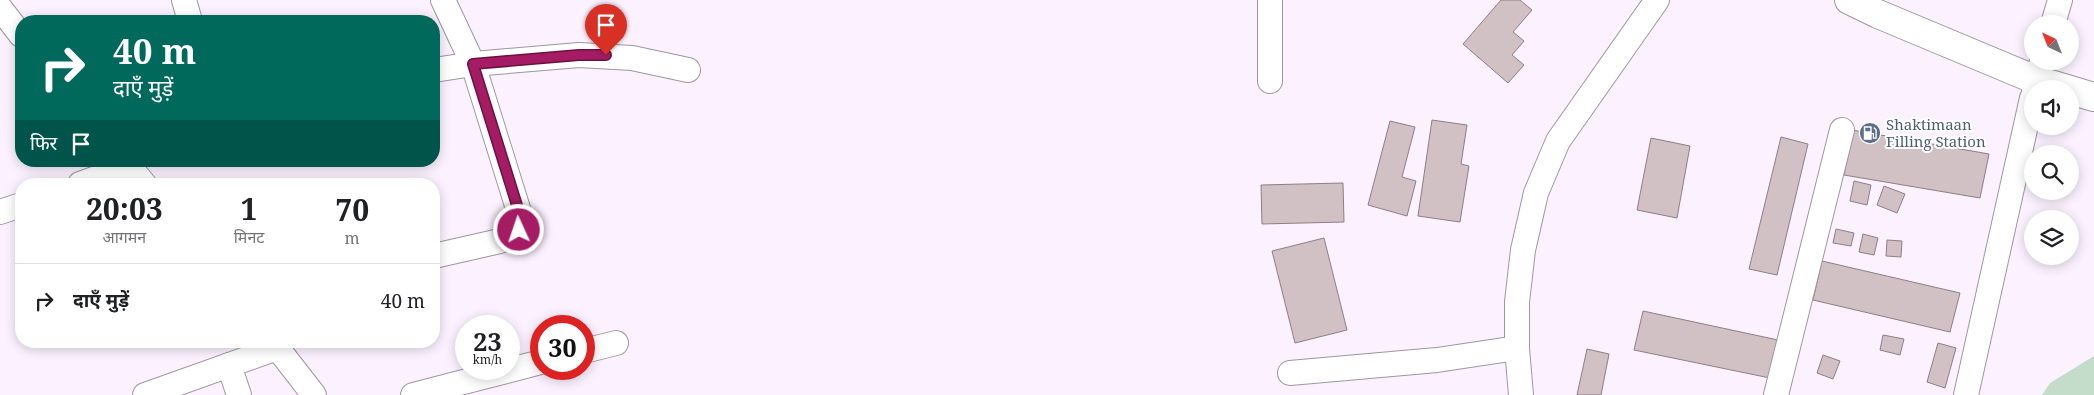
<!DOCTYPE html>
<html lang="hi">
<head>
<meta charset="utf-8">
<style>
  body { margin:0; font-family:"Noto Serif","Noto Sans Devanagari",serif; background:#f6f6f6; color:#202124; height:100vh; display:flex; flex-direction:column; font-size:19px; white-space:nowrap }
  * { box-sizing:border-box; margin:0 }
  p { font-size:16px; color:#757577 }
  .icon { flex:none; width:28px; height:28px; fill:none; stroke:currentColor; stroke-width:2; stroke-linecap:round; stroke-linejoin:round }
  .map { position:relative; flex:1; overflow:hidden }
  .drawer { position:absolute; left:15px; top:178px; width:425px; height:170px; display:flex; flex-direction:column; background:#fff; border-radius:20px; box-shadow:0 2px 12px #0003 }
  .drawer>* { flex:none }
  .guide { position:absolute; left:15px; top:15px; width:425px; height:152px; border-radius:20px; box-shadow:0 2px 12px #0003; background:#00695c; color:#fff; overflow:hidden }
  .needle { width:32px; rotate:317deg }
  .controls { position:absolute; left:2024px; top:15px; display:grid; gap:10px }
  .controls a { display:grid; place-items:center; width:55px; height:55px; border-radius:50%; background:#fff; box-shadow:0 2px 12px #0003; font-size:25px }
  .speed { position:absolute; left:455px; top:315px; display:flex; gap:10px; font-size:25px; font-weight:700; text-align:center }
  .speed>* { display:grid; place-content:center; width:65px; height:65px; border-radius:50%; background:#fff; box-shadow:0 2px 12px #0003; line-height:1 }
  .speed small { font-size:12px; font-weight:400 }
  .speed .limit { border:8px solid #d22; background:#fff; color:#111 }
  .pin { position:absolute; display:grid; place-items:center; width:42px; height:42px; color:#fff; margin:-51px -21px; border-radius:50% 50% 50% 0; rotate:-45deg; box-shadow:0 0 5px #0007 }
  .pin .icon { rotate:45deg }
  .me { position:absolute; width:55px; margin:-28px; rotate:357deg; stroke-linejoin:round; filter:drop-shadow(0 0 4px #0008) }
  .turn { display:flex; align-items:center; gap:18px; height:105px; padding:0 15px; font-size:22px }
  .turn .icon { width:65px; height:65px; stroke-width:2.5 }
  .turn b { display:block; font-size:35px; line-height:42px }
  .then { display:flex; align-items:center; height:48px; padding:0 15px; background:#0003; gap:10px; font-size:19px }
  .eta { display:flex; justify-content:space-evenly; align-items:center; height:85px; text-align:center }
  .eta b { font-size:30px; font-weight:700; line-height:35px }
  ul { padding:0; list-style:none }
  li { display:flex; align-items:center; gap:15px; height:75px; padding:0 15px; border-top:1px solid #e0e0e0 }
  li div { flex:1 }
  li b { display:block; font-size:19px }
  li em { font-style:normal }
  .map>svg:first-child { display:block }
  .green { fill:#c4dcca }
  .building { fill:#d1c0c4; stroke:#8f7f84 }
  .lines { fill:none; stroke-linecap:round; stroke-linejoin:round }
  .minor-casing { stroke:#9f96a2; stroke-width:26 }
  .tertiary-casing { stroke:#9f96a2; stroke-width:30 }
  .minor { stroke:#fff; stroke-width:24 }
  .tertiary { stroke:#fff; stroke-width:28 }
  .route-casing { stroke:#6b1242; stroke-width:12 }
  .route { stroke:#a51c65; stroke-width:9 }
  .labels { text-anchor:middle; dominant-baseline:central; stroke-width:4; stroke-linejoin:round; paint-order:stroke }
  .service-label { font-size:15px; fill:#4e5e75; stroke:#fff; text-anchor:start }
</style>
</head>
<body>
<div class="map">
<svg width="2094" height="395" viewBox="0 0 2094 395">
  <rect width="100%" height="100%" fill="#fbf1ff"/>
  <!-- green -->
  <polygon class="green" points="2094,356 2094,395 2042,395 2050,383"/>
  <!-- building -->
  <g class="building">
    <polygon points="1501,0 1520,0 1532,10 1513,32 1524,41 1512,55 1524,65 1508,83 1463,44"/>
    <polygon points="1432,120 1467,125 1461,164 1469,166 1460,222 1418,216"/>
    <polygon points="1390,121 1415,127 1402,177 1416,181 1407,216 1368,205"/>
    <polygon points="1852,130 1989,154 1980,198 1844,175"/>
    <polygon points="1781,137 1808,144 1777,275 1749,269"/>
    <polygon points="1651,138 1690,146 1677,218 1637,210"/>
    <polygon points="1854,181 1871,185 1867,205 1850,201"/>
    <polygon points="1343,183 1344,222 1262,224 1261,185"/>
    <polygon points="1884,186 1905,194 1897,213 1877,205"/>
    <polygon points="1836,229 1854,233 1851,246 1833,243"/>
    <polygon points="1863,234 1878,238 1874,255 1859,252"/>
    <polygon points="1324,238 1347,330 1295,343 1272,251"/>
    <polygon points="1887,240 1902,241 1901,257 1886,256"/>
    <polygon points="1822,261 1960,293 1950,332 1813,300"/>
    <polygon points="1643,311 1778,340 1770,378 1634,350"/>
    <polygon points="1883,335 1904,339 1900,355 1880,350"/>
    <polygon points="1938,343 1956,348 1945,388 1927,382"/>
    <polygon points="1587,349 1609,354 1601,395 1577,395"/>
    <polygon points="1823,355 1840,361 1833,379 1817,373"/>
  </g>
  <g class="lines">
    <!-- minor casing -->
    <g class="minor-casing">
      <g id="minor">
        <polyline points="184,0 190,21"/>
        <polyline points="1270,0 1270,81"/>
        <polyline points="0,8 21,35"/>
        <polyline points="2053,24 2060,0"/>
        <polyline points="434,70 473,64 579,55 632,58 688,70"/>
        <polyline points="2034,89 2042,61"/>
        <polyline points="125,161 144,184"/>
        <polyline points="80,184 129,166"/>
        <polyline points="0,212 21,205"/>
        <polyline points="434,256 500,241 519,230 520,215 473,64 443,0"/>
        <polyline points="272,341 314,395"/>
        <polyline points="584,351 616,343"/>
        <polyline points="229,365 239,395"/>
        <polyline points="1290,373 1437,360 1517,348"/>
        <polyline points="145,395 277,348"/>
        <polyline points="413,395 541,362"/>
        <polyline points="1521,395 1517,348 1517,302 1523,250 1536,193 1558,141 1657,0"/>
        <polyline points="1776,395 1842,130"/>
        <polyline points="1966,395 2032,98"/>
      </g>
    </g>
    <!-- tertiary casing -->
    <g class="tertiary-casing">
      <g id="tertiary">
        <polyline points="1849,0 1878,14 2036,80 2067,89"/>
        <polyline points="2070,90 2094,97"/>
      </g>
    </g>
    <!-- minor -->
    <use href="#minor" class="minor"/>
    <!-- tertiary -->
    <use href="#tertiary" class="tertiary"/>
  </g>
  <g class="lines">
    <!-- route casing -->
    <g class="route-casing">
      <polyline id="route" points="519,230 520,215 473,64 579,55 606,55"/>
    </g>
    <!-- route -->
    <use href="#route" class="route"/>
  </g>
  <!-- icons -->
  <defs>
    <g id="fuel-disc" transform="scale(1.125)"><circle r="9.5" fill="#5c6f8a" stroke="#fff"/><path d="M-5.5-6h7V0h2V4h1.3V-2.5L3-4.5l.8-.8L6-3V5H2.5V1h-1V6h-7ZM-4.2-4.7v3.2H.2V-4.7Z" fill="#fff"/></g>
  </defs>
  <g fill-rule="evenodd">
    <use href="#fuel-disc" x="1870" y="133"/>
  </g>
  <g class="labels">
    <!-- service labels -->
    <g class="service-label">
      <text x="1886" y="124">Shaktimaan<tspan x="1886" dy="17">Filling Station</tspan></text>
    </g>
  </g>
</svg>
<div class="controls">
<a><svg class="needle" viewBox="-14 -14 28 28"><path d="M0-13l5 13h-10z" fill="#e53935"/><path d="M0 13l5-13h-10z" fill="#757577"/></svg></a>
<a><svg class="icon" aria-label="sound" viewBox="0 0 24 24"><path d="M4 9h4l5-4v14l-5-4H4zM17 9q2 3 0 6"/></svg></a>
<a><svg class="icon" aria-label="search" viewBox="0 0 24 24"><circle cx="10" cy="10" r="6"/><path d="M15 15l6 6"/></svg></a>
<a><svg class="icon" aria-label="layers" viewBox="0 0 24 24"><path d="M12 4l9 5-9 5-9-5zM3 14l9 5 9-5"/></svg></a>
</div>
<div class="speed"><div>23<small>km/h</small></div><div class="limit">30</div></div>
<div class="pin" style="left:606px;top:55px;background:#d93025"><svg class="icon" aria-label="arrive" viewBox="0 0 24 24"><path d="M6 21V4h12l-3 4 3 4H6"/></svg></div>
<svg class="me" style="left:519px;top:230px" viewBox="-20 -20 40 40"><circle r="17" fill="#a51c65" stroke="#fff" stroke-width="3"/><path d="M0-11L8 9 0 5-8 9z" fill="#fff"/></svg>
<div class="guide">
<div class="turn"><svg class="icon" aria-label="right" viewBox="0 0 24 24"><path d="M7 20v-9h11M14 6l5 5-5 5"/></svg><div><b>40 m</b>दाएँ मुड़ें</div></div>
<div class="then">फिर<svg class="icon" aria-label="arrive" viewBox="0 0 24 24"><path d="M6 21V4h12l-3 4 3 4H6"/></svg></div>
</div>
<section class="drawer">
<div class="eta">
<div><b>20:03</b><p>आगमन</p></div>
<div><b>1</b><p>मिनट</p></div>
<div><b>70</b><p>m</p></div>
</div>
<ul>
<li><svg class="icon" aria-label="right" viewBox="0 0 24 24"><path d="M7 20v-9h11M14 6l5 5-5 5"/></svg><div><b>दाएँ मुड़ें</b></div><em>40 m</em></li>
</ul>
</section>
</div>
</body>
</html>
